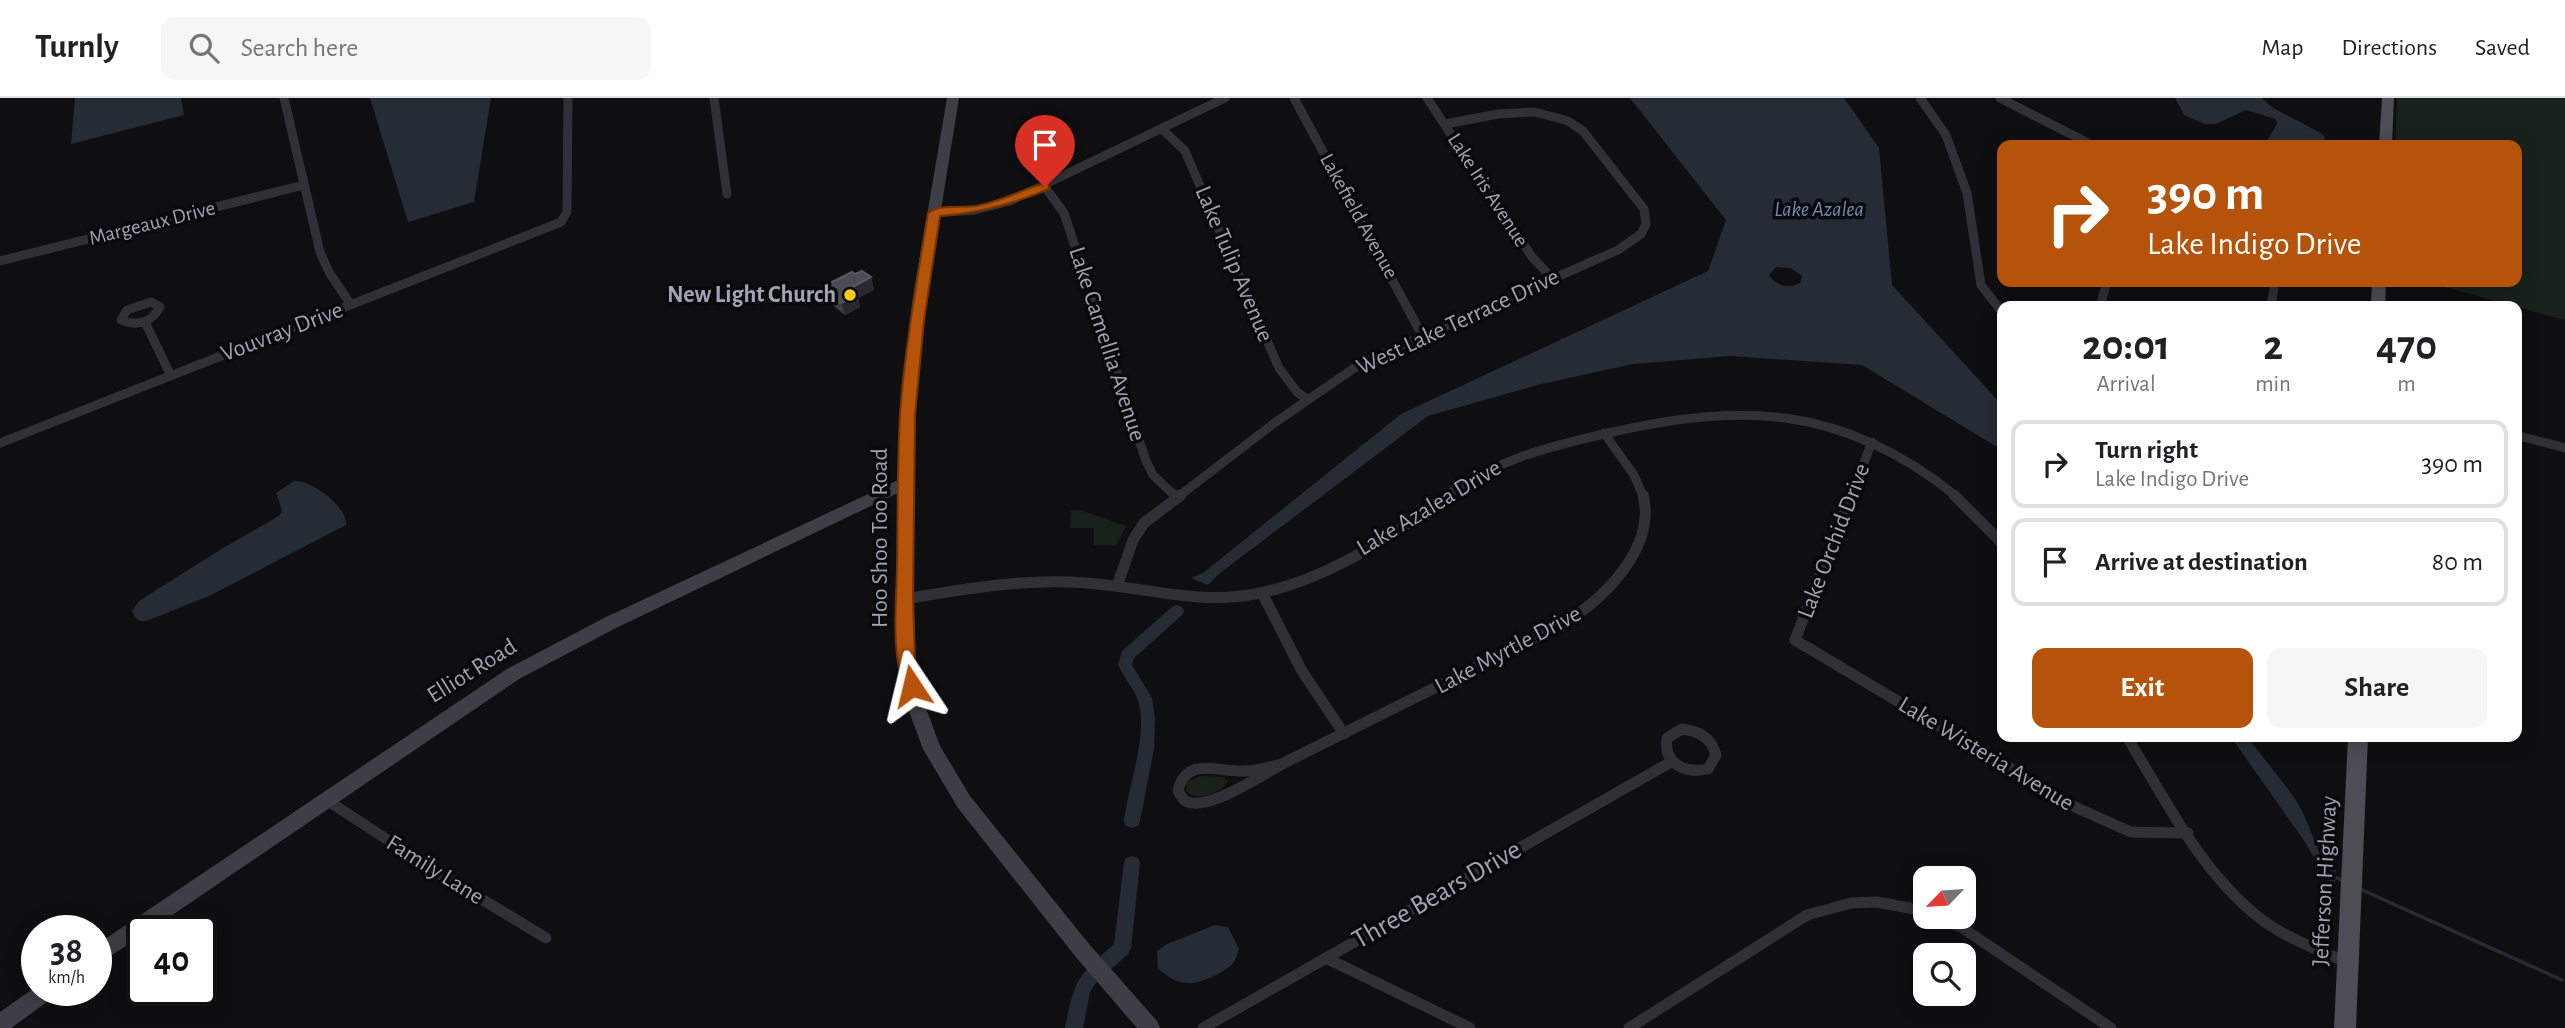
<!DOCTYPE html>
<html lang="en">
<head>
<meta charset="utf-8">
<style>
  body { margin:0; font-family:"Alegreya Sans",sans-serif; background:#f6f6f6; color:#202124; height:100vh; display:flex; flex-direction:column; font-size:26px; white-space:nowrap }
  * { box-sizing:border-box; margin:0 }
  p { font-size:23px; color:#757577 }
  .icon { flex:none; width:38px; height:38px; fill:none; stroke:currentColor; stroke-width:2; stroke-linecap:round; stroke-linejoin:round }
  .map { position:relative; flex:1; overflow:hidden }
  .panel { position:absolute; left:1997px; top:203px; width:525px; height:441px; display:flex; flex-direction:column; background:#fff; border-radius:14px; box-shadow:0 4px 18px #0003 }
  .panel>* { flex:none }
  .banner { position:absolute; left:1997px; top:42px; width:525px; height:147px; border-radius:14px; box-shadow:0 4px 18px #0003; background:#b45309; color:#fff; overflow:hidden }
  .needle { width:46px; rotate:245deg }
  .buttons { position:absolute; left:1913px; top:768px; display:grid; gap:14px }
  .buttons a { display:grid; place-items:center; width:63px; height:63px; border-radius:14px; background:#fff; box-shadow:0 4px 18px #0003; font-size:35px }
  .speed { position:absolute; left:21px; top:817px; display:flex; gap:14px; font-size:35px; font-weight:700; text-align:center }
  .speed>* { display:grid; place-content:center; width:91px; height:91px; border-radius:50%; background:#fff; box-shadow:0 4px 18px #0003; line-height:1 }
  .speed small { font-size:18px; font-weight:400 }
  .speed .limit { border:4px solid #111; border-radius:10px; background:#fff; color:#111 }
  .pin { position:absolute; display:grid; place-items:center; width:60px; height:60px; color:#fff; margin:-72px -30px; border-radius:50% 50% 50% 0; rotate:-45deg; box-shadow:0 0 7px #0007 }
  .pin .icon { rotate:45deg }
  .me { position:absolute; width:77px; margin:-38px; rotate:350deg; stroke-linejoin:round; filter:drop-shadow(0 0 5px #0008) }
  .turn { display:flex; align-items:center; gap:24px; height:147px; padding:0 35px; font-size:32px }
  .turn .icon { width:91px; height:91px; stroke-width:2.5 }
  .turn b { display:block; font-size:49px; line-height:60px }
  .eta { display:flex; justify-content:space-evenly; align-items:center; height:119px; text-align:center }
  .eta b { font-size:42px; font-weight:600; line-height:49px }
  .primary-button { display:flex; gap:14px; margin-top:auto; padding:14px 35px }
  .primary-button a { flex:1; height:80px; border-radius:14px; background:#b45309; color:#fff; font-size:28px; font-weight:600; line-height:80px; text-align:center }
  .primary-button a+a { background:#f6f6f6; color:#202124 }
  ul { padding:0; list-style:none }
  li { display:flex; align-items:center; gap:21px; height:88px; margin:0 14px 10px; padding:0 21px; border:4px solid #e0e0e0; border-radius:14px }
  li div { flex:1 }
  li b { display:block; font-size:26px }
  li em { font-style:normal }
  header { display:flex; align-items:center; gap:42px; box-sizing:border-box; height:98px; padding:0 35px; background:#fff; border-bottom:2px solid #e0e0e0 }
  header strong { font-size:33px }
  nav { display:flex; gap:38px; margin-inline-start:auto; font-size:24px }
  .search { width:490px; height:63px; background:#f6f6f6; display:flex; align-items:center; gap:18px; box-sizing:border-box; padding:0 24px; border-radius:14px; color:#757577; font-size:26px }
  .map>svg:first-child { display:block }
  .green { fill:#19211b }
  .water { fill:#252c35; fill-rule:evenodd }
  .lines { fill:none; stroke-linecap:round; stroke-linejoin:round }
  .stream { stroke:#252c35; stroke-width:3.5 }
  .canal { fill:#252c35; fill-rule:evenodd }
  .street-far1 { stroke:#303036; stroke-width:9 }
  .street { stroke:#303036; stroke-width:11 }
  .secondary { fill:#3e3f46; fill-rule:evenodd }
  .primary { fill:#4c4d55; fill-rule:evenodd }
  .wall { fill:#3f4047 }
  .shaded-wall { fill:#28282d }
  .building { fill:#4a4b53; stroke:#575962; stroke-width:2 }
  .route { fill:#b45309; stroke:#753606; stroke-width:2 }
  .poi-dot { fill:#ffcb19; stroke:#0a0a0c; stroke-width:2.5 }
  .labels { text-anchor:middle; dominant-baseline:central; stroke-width:7; stroke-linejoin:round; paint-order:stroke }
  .far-street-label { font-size:21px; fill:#9fa3b3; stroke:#0a0a0c }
  .far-water-label { font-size:21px; font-style:italic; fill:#728db2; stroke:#0a0a0c }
  .street-label { font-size:24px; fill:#9fa3b3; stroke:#0a0a0c }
  .poi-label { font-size:24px; font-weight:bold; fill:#9fa3b3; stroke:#0a0a0c; text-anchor:end }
  .near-street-label { font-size:28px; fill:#9fa3b3; stroke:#0a0a0c }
</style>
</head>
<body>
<header>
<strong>Turnly</strong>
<div class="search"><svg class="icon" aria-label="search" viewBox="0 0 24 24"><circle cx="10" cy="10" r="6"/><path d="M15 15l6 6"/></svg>Search here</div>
<nav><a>Map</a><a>Directions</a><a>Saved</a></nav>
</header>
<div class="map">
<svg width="2565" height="930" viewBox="0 0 2565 930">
  <rect width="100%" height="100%" fill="#0f0f11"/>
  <!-- green -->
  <g class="green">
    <polygon points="2397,0 2565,0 2565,222 2426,184 2516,184 2516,47 2395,47"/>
    <polygon points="1080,412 1126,428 1116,447 1094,447 1094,430 1070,430 1071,413"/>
    <path d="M1201,678l22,1 5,5c-9,11 -24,17 -37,13l-5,-5 2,-9z"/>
  </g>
  <!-- water -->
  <g class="water">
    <polygon points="75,0 181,0 184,17 71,46"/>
    <polygon points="370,0 491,0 474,104 408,124"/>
    <path d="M1630,0h214l35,50 13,137 110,120v45l-140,-85 -132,-9 -97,8 -96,21 -109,31 -208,157 -12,12 -17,-7 12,-5 198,-159 307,-143 18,-51zM1776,169l15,1 11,8 -2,7c-11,6 -24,3 -31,-8z"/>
    <polygon points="2175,0 2262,0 2273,10 2319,34 2324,38 2326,47 2264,47 2277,26 2276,21 2246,12 2216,26 2205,26 2184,17"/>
    <path d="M294,383c17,-2 55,27 52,44l-135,70 -62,25c-10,3 -13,0 -17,-9l7,-10 84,-53 56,-32 3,-6 -6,-17z"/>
    <path d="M2231,639h17c15,22 35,43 49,65 13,21 17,44 30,64l9,1 -1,17 -7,-2 -23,-40z"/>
    <path d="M1215,827l13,2 11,22c-4,14 -8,18 -21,25 -23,12 -40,14 -60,-6l-1,-17 10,-7z"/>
  </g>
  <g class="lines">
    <!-- stream -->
    <g class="stream">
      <polyline points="2335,779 2344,783"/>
      <polyline points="2360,791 2562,882"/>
    </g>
    <!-- canal -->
    <g class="canal">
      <path d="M1177,507l5,2 2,4 -2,4 -48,43 -2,7 20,33 3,21 -1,30 -14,72 -2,5 -6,2 -6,-2 -2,-5c4,-35 26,-90 13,-123 -5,-12 -14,-22 -19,-33l4,-14 50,-44z"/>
      <path d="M1132,758l6,2 2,5 -9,85 -3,6 -33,30 -5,8 -7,36h-18c10,-49 11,-50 49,-84l10,-81 2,-5z"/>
    </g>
    <!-- street-far1 -->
    <g class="street-far1">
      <polyline points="284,0 320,154 329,174 351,207"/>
      <polyline points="714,0 727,96"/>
      <polyline points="1294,0 1422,237"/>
      <polyline points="1427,0 1532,159 1552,180"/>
      <polyline points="1920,0 1946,37 1967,95 1981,187 2002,214"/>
      <polyline points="2000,0 2092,47"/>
      <polyline points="1162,31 1185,53 1279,270 1297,294 1307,301"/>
      <polyline points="1045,89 1064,115 1146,363 1153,377 1175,398"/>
      <polyline points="934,115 975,112 1010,103 1225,0"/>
      <polyline points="0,163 304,87"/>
      <path d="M151,204l9,5c-8,15 -23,20 -39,13l6,-10z"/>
      <polyline points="2100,208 2107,184"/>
      <polyline points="2271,208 2275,184"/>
      <polyline points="145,224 171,278"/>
      <polyline points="1604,335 1634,377 1643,398"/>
      <polyline points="2516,337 2565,350"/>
      <polyline points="0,345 561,124 567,114 568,0"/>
      <polyline points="1179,398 1273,326 1360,266 1618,152 1641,136 1646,126 1644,111 1583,33 1568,23 1535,14 1498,16 1445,26"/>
      <path d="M1446,398c51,-36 97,-48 158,-62 136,-32 238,-30 352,62"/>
      <polyline points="1851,398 1872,344"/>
    </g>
    <!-- street -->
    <g class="street">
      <polyline points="1174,397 1176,399"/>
      <polyline points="1851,397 1795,542 2077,710 2131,734 2188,735"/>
      <polyline points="1954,397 2002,445"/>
      <polyline points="1117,488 1133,442 1144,425 1181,397"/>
      <polyline points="1262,495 1302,573 1344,636"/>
      <path d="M905,501c60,-10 120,-21 181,-16 57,4 112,22 169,11 71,-13 137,-58 194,-99"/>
      <path d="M1682,631c17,2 29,8 34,26l-8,14c-23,5 -45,-5 -41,-31z"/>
      <path d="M2127,639c38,62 73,133 130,179 26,21 60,33 91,47"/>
      <path d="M1282,666c-18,10 -79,51 -98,36 -2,-2 -4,-6 -6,-9 8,-35 40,-19 66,-20 12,0 26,-4 38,-7z"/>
      <path d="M1282,666l277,-138c42,-24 98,-77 84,-131"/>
      <polyline points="325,701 437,774 546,840"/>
      <polyline points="1939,819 1961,829 2111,930"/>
      <polyline points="1326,860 1470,930"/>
      <polyline points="1203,930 1671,664"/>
      <polyline points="1629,930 1807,817 1851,805 1877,804 1925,813"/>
    </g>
    <!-- secondary -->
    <g class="secondary">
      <polygon points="947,0 959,0 927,199 916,290 912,385 915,564 927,613 940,648 970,698 1089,846 1157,923 1160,930 1137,930 1075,858 958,710 923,651 909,613 899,564 898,395 616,530 519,581 149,833 142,833 142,838 96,867 96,847 507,571 604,520 898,382 902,290 913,199"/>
      <polygon points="37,888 37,892 57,892 54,899 11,930 0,930 0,914"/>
    </g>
    <!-- primary -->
    <g class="primary">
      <polygon points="2382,0 2394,0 2392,47 2379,47"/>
      <polygon points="2372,184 2386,184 2385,208 2371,208"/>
      <polygon points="2348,639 2368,639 2356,930 2334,930"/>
    </g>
  </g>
  <!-- wall -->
  <polygon class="wall" points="855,176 871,179 874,192 858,200 860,209 845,217 826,202 822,189"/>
  <!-- shaded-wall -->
  <polygon class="shaded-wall" points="871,179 874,192 858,200 860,209 845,217 841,205 849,191"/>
  <!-- building -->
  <polygon class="building" points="862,173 871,179 849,191 857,196 841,205 822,189 852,174 855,176"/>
  <!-- route -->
  <path class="route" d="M1045,85l4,1v5c-36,15 -70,24 -109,27l-16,104 -9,95 -2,184 2,63 6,24 -2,5h-13c-15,-30 -10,-87 -9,-122 1,-51 0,-103 3,-155 5,-67 17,-134 28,-201 11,-9 34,-5 48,-7 24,-4 45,-16 69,-23z"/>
  <!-- markers -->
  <circle class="poi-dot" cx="850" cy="197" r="7"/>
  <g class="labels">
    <!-- far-street labels -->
    <g class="far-street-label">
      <text transform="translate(1488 92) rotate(57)">Lake Iris Avenue</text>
      <text transform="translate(1359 118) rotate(61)">Lakefield Avenue</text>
      <text transform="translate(152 125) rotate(-14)">Margeaux Drive</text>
    </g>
    <!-- far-water labels -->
    <g class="far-water-label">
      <text x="1819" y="111">Lake Azalea</text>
    </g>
    <!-- street labels -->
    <g class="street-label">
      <text transform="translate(1234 166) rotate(67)">Lake Tulip Avenue</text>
      <text transform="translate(1458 224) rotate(-25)">West Lake Terrace Drive</text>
      <text transform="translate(282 234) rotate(-21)">Vouvray Drive</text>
      <text transform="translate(1107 246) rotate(72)">Lake Camellia Avenue</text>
      <text transform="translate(1429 410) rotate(-31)">Lake Azalea Drive</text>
      <text transform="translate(880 440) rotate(-90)">Hoo Shoo Too Road</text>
      <text transform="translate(1834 443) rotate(-69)">Lake Orchid Drive</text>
      <text transform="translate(1508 552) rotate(-28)">Lake Myrtle Drive</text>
      <text transform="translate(472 573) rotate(-32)">Elliot Road</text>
      <text transform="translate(1986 656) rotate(31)">Lake Wisteria Avenue</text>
      <text transform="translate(435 772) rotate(32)">Family Lane</text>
      <text transform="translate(2325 783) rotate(-87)">Jefferson Highway</text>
    </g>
    <!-- poi labels -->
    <g class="poi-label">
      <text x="836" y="197">New Light Church</text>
    </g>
    <!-- near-street labels -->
    <g class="near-street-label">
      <text transform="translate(1437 797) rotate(-30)">Three Bears Drive</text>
    </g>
  </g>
</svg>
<div class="buttons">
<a><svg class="needle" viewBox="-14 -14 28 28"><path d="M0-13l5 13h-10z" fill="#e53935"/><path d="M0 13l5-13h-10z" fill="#757577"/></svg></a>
<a><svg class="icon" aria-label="search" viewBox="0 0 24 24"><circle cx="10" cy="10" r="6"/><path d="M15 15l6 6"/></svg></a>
</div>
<div class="speed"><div>38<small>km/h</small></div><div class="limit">40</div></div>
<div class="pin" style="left:1045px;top:89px;background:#d93025"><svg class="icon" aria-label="arrive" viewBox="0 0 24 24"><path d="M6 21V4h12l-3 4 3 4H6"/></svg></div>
<svg class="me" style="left:912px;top:588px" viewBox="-20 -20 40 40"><path d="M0-17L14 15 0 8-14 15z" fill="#b45309" stroke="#fff" stroke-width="4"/></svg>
<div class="banner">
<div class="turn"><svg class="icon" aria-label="right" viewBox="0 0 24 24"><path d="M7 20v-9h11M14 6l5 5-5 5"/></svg><div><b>390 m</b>Lake Indigo Drive</div></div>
</div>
<section class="panel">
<div class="eta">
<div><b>20:01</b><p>Arrival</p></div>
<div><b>2</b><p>min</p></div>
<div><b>470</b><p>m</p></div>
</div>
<ul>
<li><svg class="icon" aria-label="right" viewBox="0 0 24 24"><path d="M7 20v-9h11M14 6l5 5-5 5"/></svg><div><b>Turn right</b><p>Lake Indigo Drive</p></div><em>390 m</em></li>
<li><svg class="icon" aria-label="arrive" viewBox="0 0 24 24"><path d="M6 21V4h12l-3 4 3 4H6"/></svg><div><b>Arrive at destination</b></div><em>80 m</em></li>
</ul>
<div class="primary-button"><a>Exit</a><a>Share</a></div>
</section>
</div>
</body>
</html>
